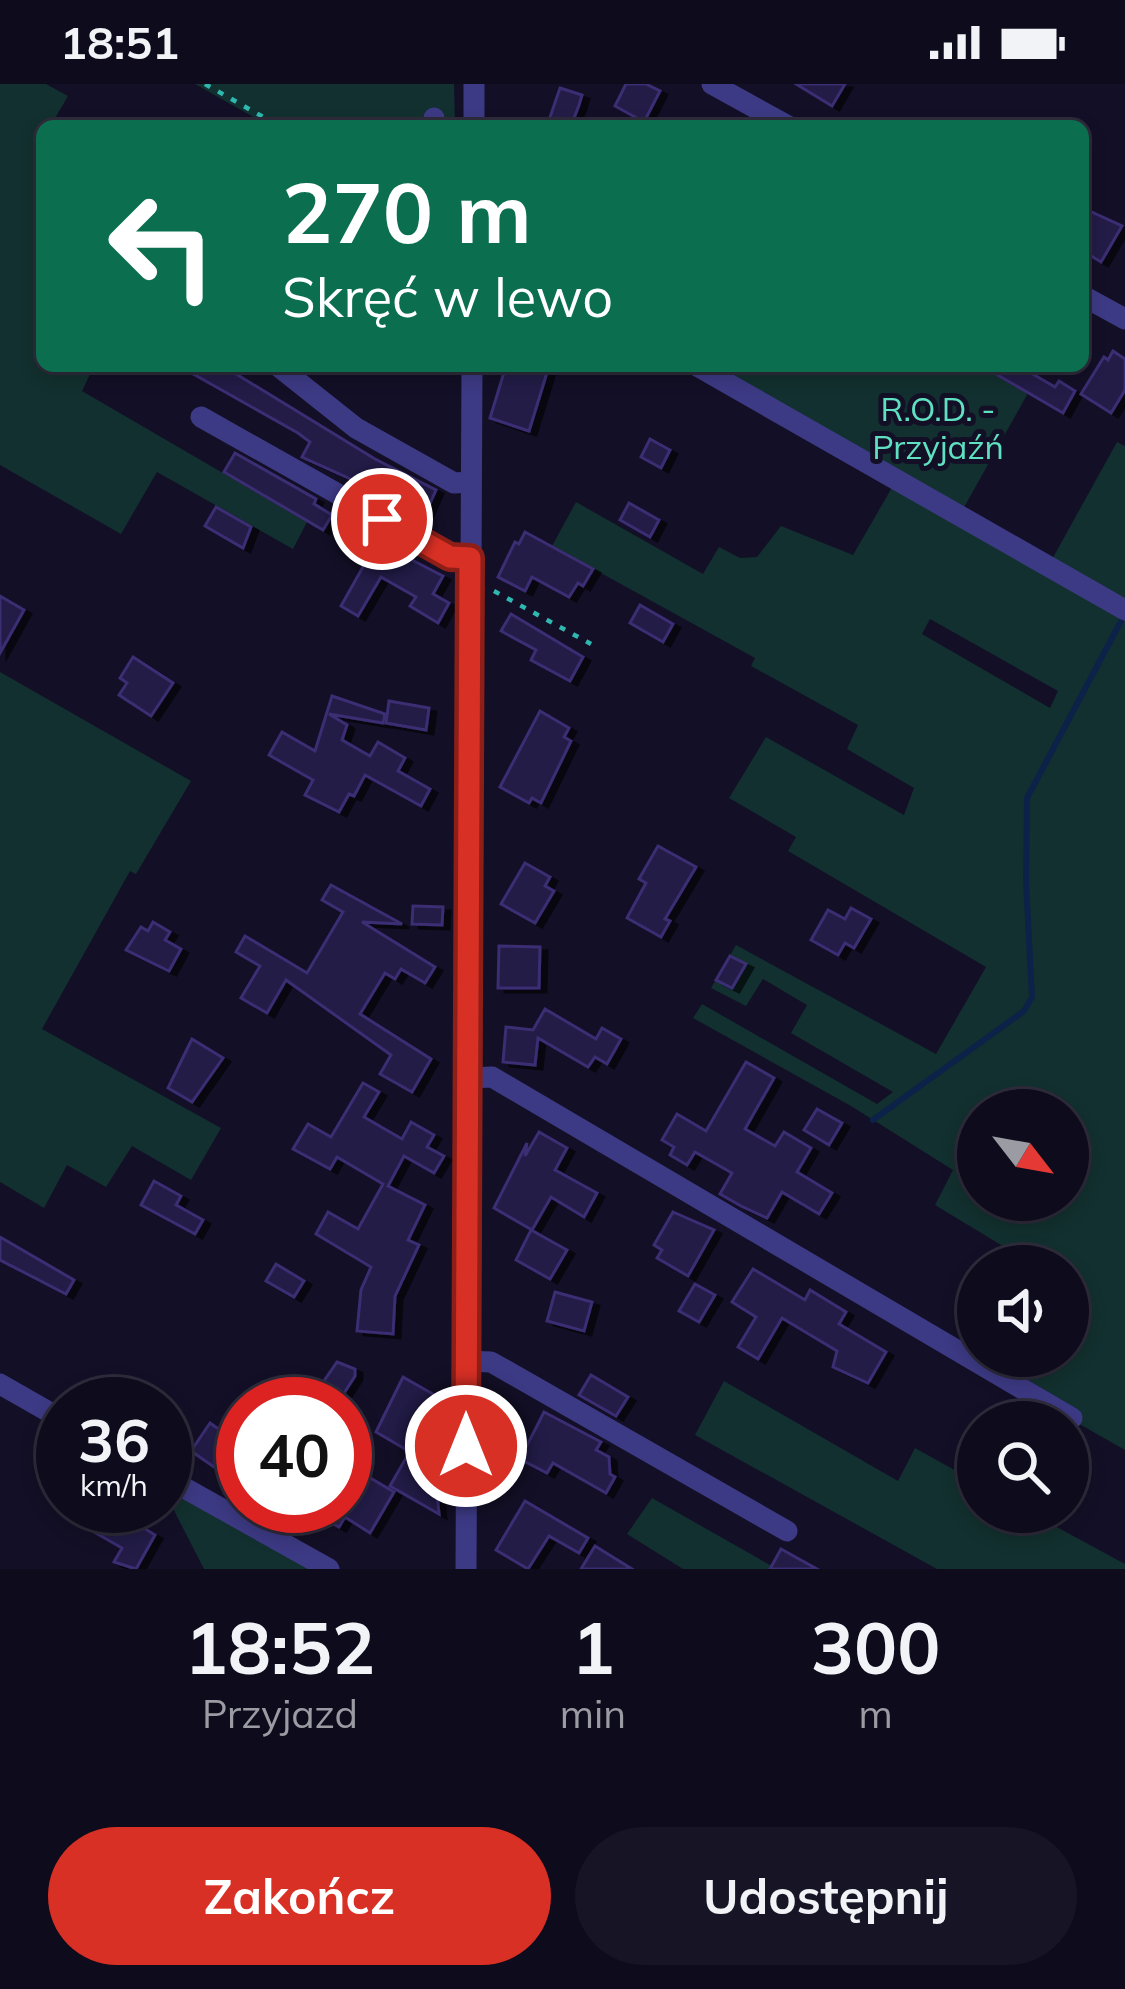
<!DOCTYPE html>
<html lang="pl">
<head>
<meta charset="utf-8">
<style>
  body { margin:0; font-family:Mulish,sans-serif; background:#171425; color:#f1f3f6; height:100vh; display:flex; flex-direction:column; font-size:45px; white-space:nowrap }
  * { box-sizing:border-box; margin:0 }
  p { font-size:39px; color:#9b9ba3 }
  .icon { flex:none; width:66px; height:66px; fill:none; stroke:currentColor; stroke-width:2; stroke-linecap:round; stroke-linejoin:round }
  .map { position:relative; height:1485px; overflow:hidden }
  .details { display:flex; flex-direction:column; background:#0e0b1c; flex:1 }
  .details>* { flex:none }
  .banner { position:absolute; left:36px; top:36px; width:1053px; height:252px; border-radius:18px; box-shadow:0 6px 18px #0003,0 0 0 3px #2e2b3b; background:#0b6e4f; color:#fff; overflow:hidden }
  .needle { width:78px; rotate:121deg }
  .tools { position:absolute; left:957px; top:1005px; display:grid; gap:24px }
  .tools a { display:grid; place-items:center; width:132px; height:132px; border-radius:50%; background:#0e0b1c; box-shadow:0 6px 18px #0003,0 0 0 3px #2e2b3b; font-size:60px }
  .speed { position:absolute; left:36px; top:1293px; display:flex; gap:24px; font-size:60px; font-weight:700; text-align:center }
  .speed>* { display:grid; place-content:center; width:156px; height:156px; border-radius:50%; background:#0e0b1c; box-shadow:0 6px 18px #0003,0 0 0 3px #2e2b3b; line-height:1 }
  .speed small { font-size:30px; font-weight:400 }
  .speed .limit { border:18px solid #d22; background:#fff; color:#111 }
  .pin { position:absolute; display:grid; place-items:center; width:102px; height:102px; color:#fff; margin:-51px; border:6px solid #fff; border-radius:50%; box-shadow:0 3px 12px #0007 }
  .me { position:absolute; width:132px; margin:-66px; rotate:0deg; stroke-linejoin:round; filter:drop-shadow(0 0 9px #0008) }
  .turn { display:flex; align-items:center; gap:42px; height:252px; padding:0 48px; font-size:54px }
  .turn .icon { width:156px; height:156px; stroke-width:2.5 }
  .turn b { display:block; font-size:84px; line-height:102px }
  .eta { display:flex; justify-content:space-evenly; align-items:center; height:204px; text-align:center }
  .eta b { font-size:72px; font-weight:700; line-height:84px }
  .cta { display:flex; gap:24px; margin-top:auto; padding:24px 48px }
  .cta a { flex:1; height:138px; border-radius:72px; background:#d93025; color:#fff; font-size:48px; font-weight:700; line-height:138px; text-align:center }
  .cta a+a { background:#171425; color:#f1f3f6 }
  .status { display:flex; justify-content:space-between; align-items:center; height:84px; padding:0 60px; background:#0e0b1c; direction:ltr }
  .status svg { height:33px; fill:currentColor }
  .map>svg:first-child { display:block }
  .green { fill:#12302f; fill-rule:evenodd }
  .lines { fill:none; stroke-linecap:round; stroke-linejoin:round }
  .stream { stroke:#0c2248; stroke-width:6 }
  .building { fill:#241b47; stroke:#3b2d73; stroke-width:3; filter:url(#shadow) }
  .path { stroke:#2fb8b0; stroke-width:4.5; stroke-dasharray:6 9; stroke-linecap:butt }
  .minor { stroke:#3d3a85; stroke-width:21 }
  .route-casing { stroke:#8d1f18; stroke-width:30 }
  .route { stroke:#d93025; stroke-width:21 }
  .labels { text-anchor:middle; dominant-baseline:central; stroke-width:10; stroke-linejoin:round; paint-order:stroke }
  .park-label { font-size:33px; fill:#5fe0c0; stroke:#130f26 }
</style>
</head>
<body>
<div class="status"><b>18:51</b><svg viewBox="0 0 49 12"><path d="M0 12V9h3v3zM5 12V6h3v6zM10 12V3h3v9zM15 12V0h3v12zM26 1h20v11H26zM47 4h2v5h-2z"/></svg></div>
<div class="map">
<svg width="1125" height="1485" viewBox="0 0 1125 1485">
  <defs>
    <filter id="shadow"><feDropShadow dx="7" dy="4" stdDeviation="0" flood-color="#0009"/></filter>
  </defs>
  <rect width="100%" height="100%" fill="#130f26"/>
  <!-- green -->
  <g class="green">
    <polygon points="0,0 46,0 68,12 54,36 63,42 42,42 42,282 94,282 82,307 307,438 293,465 157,388 121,450 0,381"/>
    <polygon points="195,0 454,0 455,42 269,42"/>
    <path d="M711,282h270l47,27 -66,118 88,52 67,-121 8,4v1004l-44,-25 -13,2 3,-21 -83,-50h80v-90h-32l-101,-61 18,-35 -102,-64 -158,-88 9,-14 175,100 16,-12 -102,-59 16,-28 -44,-26 -17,27 -35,-18 25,-43 200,109 50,-87 -198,-116 8,-14 -67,-39 37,-61 138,78 10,-27 -67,-39 11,-24 -107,-59 4,-8 -203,-112 24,-44 127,72 16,-27 21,11 17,-1 24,-31 72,29 41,-71zM930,535l128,72 -8,17 -128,-74zM978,1026h90v90h-90z"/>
    <polygon points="0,588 191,697 136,790 130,787 42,945 221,1044 191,1096 132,1062 106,1103 67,1081 44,1124 0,1098"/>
    <polygon points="724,1297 898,1397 915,1364 978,1399 978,1428 1029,1428 1125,1480 1125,1485 937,1485 695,1351"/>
    <polygon points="165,1401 314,1485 204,1485 165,1409"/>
    <polygon points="652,1414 777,1485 683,1485 627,1450"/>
  </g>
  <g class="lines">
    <!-- stream -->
    <polyline class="stream" points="873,1036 1024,927 1032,913 1026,798 1027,714 1121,537"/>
  </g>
  <!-- building -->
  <g class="building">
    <polygon points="626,0 646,0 660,7 644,38 615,22"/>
    <polygon points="796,0 845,0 832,22"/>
    <polygon points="560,4 582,11 579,21 571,42 547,42"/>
    <polygon points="1083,124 1122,142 1101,178 1083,167"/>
    <polygon points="1113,267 1125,275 1125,306 1111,329 1081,310 1104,273 1108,276"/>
    <polygon points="179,282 223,282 375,375 436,406 422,437 384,419 388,412 302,373 310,358 298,349"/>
    <polygon points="506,282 549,282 529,347 490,334"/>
    <polygon points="982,282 1019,282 1055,303 1059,297 1075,307 1063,329"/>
    <polygon points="650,355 670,366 661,384 641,373"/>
    <polygon points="235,369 316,415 314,420 332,431 323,446 224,388"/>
    <polygon points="629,419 659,436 650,453 620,436"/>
    <polygon points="216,423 251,443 243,464 205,442"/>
    <polygon points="525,448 593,485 583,502 578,499 569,513 532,493 525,507 498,493 515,458 519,460"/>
    <polygon points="377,458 443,492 433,510 449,519 438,539 410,522 416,513 381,493 358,532 341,522"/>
    <polygon points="0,512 24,526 0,569"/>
    <polygon points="640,521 673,540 663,558 630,539"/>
    <polygon points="511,530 583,573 570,597 531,576 536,566 501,547"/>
    <polygon points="133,573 173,599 151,632 119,611 127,599 120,594"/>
    <polygon points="332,612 385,630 383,639 329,630 347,641 342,656 370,672 378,658 405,674 398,687 430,705 421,722 365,691 354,712 349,710 339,728 305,711 313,696 269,671 282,648 315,667"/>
    <polygon points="389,617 429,624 426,646 386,639"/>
    <polygon points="540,627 569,644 564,653 571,657 541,719 532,714 529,719 500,703"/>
    <polygon points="658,762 696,783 665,835 670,837 661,853 627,834 646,799 639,795"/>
    <polygon points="525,779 550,793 545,802 554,807 535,839 501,820"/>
    <polygon points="331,801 402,840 362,838 435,883 425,899 401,885 395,895 385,889 360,930 431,975 412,1008 380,990 391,971 286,896 267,929 241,914 260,882 236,868 245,852 307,889 343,828 322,816"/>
    <polygon points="413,822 443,823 442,841 412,840"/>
    <polygon points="851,824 871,835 854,864 845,859 838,871 811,856 828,826 845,835"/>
    <polygon points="153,838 170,848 165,856 181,865 169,887 126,866 141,843 148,847"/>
    <polygon points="499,862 540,863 539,904 498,904"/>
    <polygon points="730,872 746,880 732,904 716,896"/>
    <polygon points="545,925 596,955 602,944 621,955 607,980 595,973 588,983 538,954 535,981 503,978 506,943 533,946"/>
    <polygon points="192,955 223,974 192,1018 168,1004"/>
    <polygon points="746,978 774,994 745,1045 775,1062 784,1048 811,1064 797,1088 832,1109 819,1130 782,1108 767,1134 741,1122 720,1110 732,1089 695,1068 687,1081 670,1071 674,1063 662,1056 677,1030 706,1047"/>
    <polygon points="363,999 379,1008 364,1033 402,1055 411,1038 434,1051 427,1063 444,1072 434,1089 404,1072 388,1102 425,1121 408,1156 419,1161 395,1212 393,1250 357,1247 361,1206 371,1183 316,1150 328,1128 358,1145 383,1100 337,1073 330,1085 293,1065 308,1040 331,1053"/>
    <polygon points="817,1025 842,1039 829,1061 804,1046"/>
    <polygon points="539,1048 567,1064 555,1086 597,1109 584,1133 551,1113 532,1146 494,1124 527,1059 525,1072"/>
    <polygon points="154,1097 181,1112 176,1121 203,1136 195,1150 141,1121"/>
    <polygon points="673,1128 714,1146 688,1192 657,1174 662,1166 654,1161"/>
    <polygon points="531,1146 567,1166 550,1195 516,1176"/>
    <polygon points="0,1153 74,1196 66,1210 0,1176"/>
    <polygon points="276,1180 304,1197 294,1213 266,1197"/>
    <polygon points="753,1185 805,1216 810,1206 846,1228 839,1240 886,1268 868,1299 833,1283 837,1267 782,1234 758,1275 738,1263 756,1233 732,1218"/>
    <polygon points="695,1200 715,1211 699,1238 679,1227"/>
    <polygon points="555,1208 592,1218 584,1247 547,1237"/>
    <polygon points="337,1278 355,1285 355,1292 339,1317 319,1304"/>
    <polygon points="591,1291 628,1313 616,1332 579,1311"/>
    <polygon points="403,1293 438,1313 422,1341 420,1351 427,1355 417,1372 376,1348"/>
    <polygon points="544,1328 601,1358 596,1366 609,1373 610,1390 615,1393 606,1409 553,1379 547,1389 520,1375"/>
    <polygon points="210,1339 240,1360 227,1378 220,1374 214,1383 191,1367"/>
    <polygon points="406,1374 435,1390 439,1430 390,1402"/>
    <polygon points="345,1379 394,1408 370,1449 345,1433 339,1443 301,1422 345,1422"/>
    <polygon points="525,1417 588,1454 579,1469 549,1452 528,1485 496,1466"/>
    <polygon points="109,1422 155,1451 136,1485 114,1478 122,1464 94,1448"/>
    <polygon points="595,1462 632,1485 581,1485"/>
    <polygon points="781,1465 817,1485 770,1485"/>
  </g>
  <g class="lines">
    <!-- path -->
    <g class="path">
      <polyline points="205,0 279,42"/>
      <polyline points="494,507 591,560"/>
    </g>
    <!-- minor -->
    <g class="minor">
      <polyline points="712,0 788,42"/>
      <polyline points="434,42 434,34"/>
      <polyline points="474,42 474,0"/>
      <polyline points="1083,212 1125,235"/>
      <polyline points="278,282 356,344 454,399 471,398"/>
      <polyline points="697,282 1125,526"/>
      <polyline points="201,333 450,473 470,474"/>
      <polyline points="468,994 492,993 1072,1334"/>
      <polyline points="466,1277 491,1278 787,1447"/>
      <polyline points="0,1300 63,1336"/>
      <polyline points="165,1393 329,1485"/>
      <polyline points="466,1485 472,282"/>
    </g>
  </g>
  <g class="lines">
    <!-- route casing -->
    <g class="route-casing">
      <polyline id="route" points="382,435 450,473 470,474 466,1362"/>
    </g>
    <!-- route -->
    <use href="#route" class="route"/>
  </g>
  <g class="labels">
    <!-- park labels -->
    <g class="park-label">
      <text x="938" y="324">R.O.D. -<tspan x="938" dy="38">Przyjaźń</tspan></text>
    </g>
  </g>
</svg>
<div class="tools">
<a><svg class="needle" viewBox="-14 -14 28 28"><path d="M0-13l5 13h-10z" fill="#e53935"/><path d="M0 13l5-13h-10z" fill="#9b9ba3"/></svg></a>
<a><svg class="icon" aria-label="sound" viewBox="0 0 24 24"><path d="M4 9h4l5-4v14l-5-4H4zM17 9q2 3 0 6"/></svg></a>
<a><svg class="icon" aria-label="search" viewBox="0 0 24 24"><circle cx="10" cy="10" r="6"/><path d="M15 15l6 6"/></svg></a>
</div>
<div class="speed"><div>36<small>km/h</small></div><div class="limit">40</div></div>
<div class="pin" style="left:382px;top:435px;background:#d93025"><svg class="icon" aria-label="arrive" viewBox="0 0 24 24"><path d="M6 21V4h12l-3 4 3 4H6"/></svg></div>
<svg class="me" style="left:466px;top:1362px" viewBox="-20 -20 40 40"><circle r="17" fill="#d93025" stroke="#fff" stroke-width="3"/><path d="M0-11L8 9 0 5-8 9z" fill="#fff"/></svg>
<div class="banner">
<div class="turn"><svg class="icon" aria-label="left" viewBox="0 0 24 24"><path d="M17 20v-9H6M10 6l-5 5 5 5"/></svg><div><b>270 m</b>Skręć w lewo</div></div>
</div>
</div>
<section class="details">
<div class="eta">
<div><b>18:52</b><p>Przyjazd</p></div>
<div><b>1</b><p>min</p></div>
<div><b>300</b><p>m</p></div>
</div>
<div class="cta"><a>Zakończ</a><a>Udostępnij</a></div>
</section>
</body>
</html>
